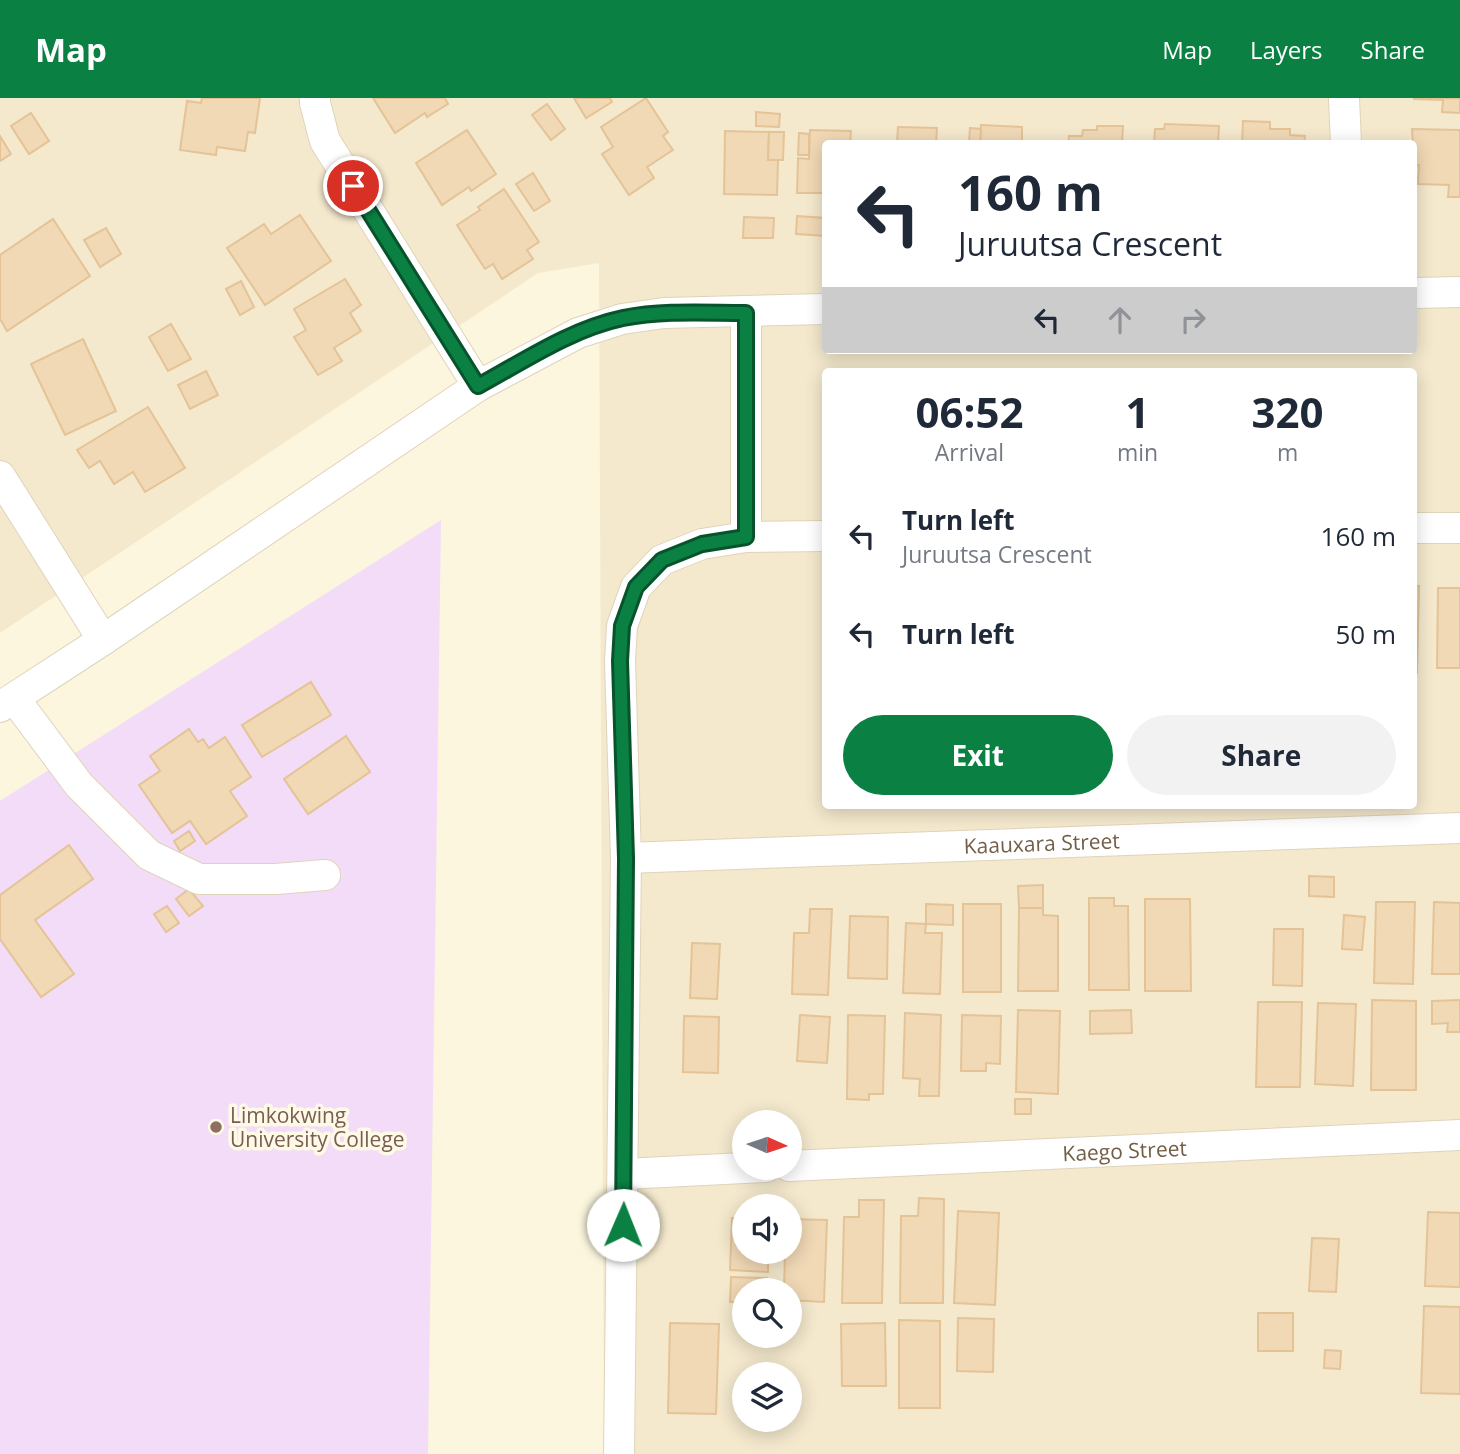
<!DOCTYPE html>
<html lang="en">
<head>
<meta charset="utf-8">
<style>
  body { margin:0; font-family:"Open Sans",sans-serif; background:#f2f2f3; color:#1f2937; height:100vh; display:flex; flex-direction:column; font-size:26px; white-space:nowrap }
  * { box-sizing:border-box; margin:0 }
  p { font-size:23px; color:#747a83 }
  .icon { flex:none; width:38px; height:38px; fill:none; stroke:currentColor; stroke-width:2; stroke-linecap:round; stroke-linejoin:round }
  .map { position:relative; flex:1; overflow:hidden }
  .panel { position:absolute; left:822px; top:270px; width:595px; height:441px; display:flex; flex-direction:column; background:#fff; border-radius:7px; box-shadow:0 4px 18px #0003 }
  .panel>* { flex:none }
  .hud { position:absolute; left:822px; top:42px; width:595px; height:214px; border-radius:7px; box-shadow:0 4px 18px #0003; background:#fff; color:#1f2937; overflow:hidden }
  .needle { width:46px; rotate:93deg }
  .controls { position:absolute; left:732px; top:1012px; display:grid; gap:14px }
  .controls a { display:grid; place-items:center; width:70px; height:70px; border-radius:50%; background:#fff; box-shadow:0 4px 18px #0003; font-size:35px }
  .pin { position:absolute; display:grid; place-items:center; width:60px; height:60px; color:#fff; margin:-30px; border:4px solid #fff; border-radius:50%; box-shadow:0 2px 7px #0007 }
  .me { position:absolute; width:77px; margin:-38px; rotate:1deg; stroke-linejoin:round; filter:drop-shadow(0 0 5px #0008) }
  .turn { display:flex; align-items:center; gap:24px; height:147px; padding:0 21px; font-size:32px }
  .turn .icon { width:91px; height:91px; stroke-width:2.5 }
  .turn b { display:block; font-size:49px; line-height:60px }
  .lanes { display:flex; align-items:center; height:66px; padding:0 21px; background:#0003; justify-content:center; gap:35px; direction:ltr }
  .lanes .off { opacity:.35 }
  .eta { display:flex; justify-content:space-evenly; align-items:center; height:119px; text-align:center }
  .eta b { font-size:42px; font-weight:700; line-height:49px }
  .primary-button { display:flex; gap:14px; margin-top:auto; padding:14px 21px }
  .primary-button a { flex:1; height:80px; border-radius:42px; background:#0b8043; color:#fff; font-size:28px; font-weight:700; line-height:80px; text-align:center }
  .primary-button a+a { background:#f2f2f3; color:#1f2937 }
  ul { padding:0; list-style:none }
  li { display:flex; align-items:center; gap:21px; height:98px; padding:0 21px }
  li div { flex:1 }
  li b { display:block; font-size:26px }
  li em { font-style:normal }
  header { display:flex; align-items:center; gap:42px; box-sizing:border-box; height:98px; padding:0 35px; background:#0b8043; color:#fff }
  header strong { font-size:33px }
  nav { display:flex; gap:38px; margin-inline-start:auto; font-size:24px }
  .map>svg:first-child { display:block }
  .residential { fill:#f4e9cd; fill-rule:evenodd }
  .education { fill:#f3dcf8 }
  .building { fill:#f1d9b6; stroke:#e4c397; stroke-width:2 }
  .lines { fill:none; stroke-linecap:round; stroke-linejoin:round }
  .street-casing { stroke:#e0d3bb; stroke-width:32 }
  .street { stroke:#fff; stroke-width:30 }
  .route-casing { stroke:#07532c; stroke-width:18 }
  .route { stroke:#0b8043; stroke-width:12 }
  .education-dot { fill:#8d6e63; stroke:#fffae5; stroke-width:2.5 }
  .labels { text-anchor:middle; dominant-baseline:central; stroke-width:7; stroke-linejoin:round; paint-order:stroke }
  .street-label { font-size:21px; fill:#725e47; stroke:#fffae5 }
  .education-label { font-size:21px; fill:#785e54; stroke:#fffae5; text-anchor:start }
</style>
</head>
<body>
<header>
<strong>Map</strong>
<nav><a>Map</a><a>Layers</a><a>Share</a></nav>
</header>
<div class="map">
<svg width="1460" height="1356" viewBox="0 0 1460 1356">
  <rect width="100%" height="100%" fill="#fcf6df"/>
  <!-- residential -->
  <path class="residential" d="M0,0h1460v1356h-856l-5,-1191 -61,10 -538,360zM826,46h588v206h-588zM826,273h588v434h-588zM744,1024h45v45h-45zM744,1108h45v45h-45zM744,1192h45v45h-45zM744,1276h45v45h-45z"/>
  <!-- education -->
  <polygon class="education" points="441,422 428,1356 0,1356 0,703"/>
  <!-- building -->
  <g class="building">
    <polygon points="202,0 260,0 255,35 248,34 245,53 217,49 216,57 180,52 187,3 201,5"/>
    <polygon points="373,0 445,0 448,6 427,19 425,15 395,35"/>
    <polygon points="574,0 610,0 612,4 586,20"/>
    <polygon points="646,0 668,34 663,38 673,52 647,69 654,80 629,97 602,56 613,49 601,29"/>
    <polygon points="1460,0 1460,15 1442,14 1443,2 1413,1"/>
    <polygon points="547,6 565,31 551,42 532,17"/>
    <polygon points="756,14 780,16 779,29 756,28"/>
    <polygon points="31,15 49,43 29,56 11,28"/>
    <polygon points="1243,23 1270,24 1270,31 1290,31 1290,37 1305,38 1304,46 1242,46"/>
    <polygon points="1165,26 1219,28 1218,46 1154,46 1155,31 1164,31"/>
    <polygon points="981,27 1022,29 1022,46 980,46"/>
    <polygon points="1097,28 1123,28 1122,46 1068,46 1069,38 1082,38 1083,32 1097,32"/>
    <polygon points="898,29 937,30 936,46 897,46"/>
    <polygon points="970,30 981,31 980,46 969,46"/>
    <polygon points="1412,31 1460,32 1460,99 1448,99 1449,87 1418,86 1419,67 1414,67"/>
    <polygon points="467,32 496,76 471,93 469,89 442,107 416,65"/>
    <polygon points="810,32 851,33 850,46 826,46 826,95 797,95 798,60 809,61"/>
    <polygon points="725,33 769,34 768,62 778,62 777,97 724,96"/>
    <polygon points="769,34 784,34 783,62 768,62"/>
    <polygon points="799,35 809,36 809,57 798,57"/>
    <polygon points="0,38 11,56 0,63"/>
    <polygon points="533,75 550,103 534,113 516,86"/>
    <polygon points="504,91 539,144 527,152 533,161 502,181 493,166 485,171 457,127 480,112 478,109"/>
    <polygon points="300,117 331,163 265,207 227,150 264,126 271,136"/>
    <polygon points="797,118 826,120 826,138 796,136"/>
    <polygon points="744,119 774,120 773,140 743,140"/>
    <polygon points="53,121 90,178 7,233 0,221 0,157"/>
    <polygon points="106,130 121,156 100,169 84,142"/>
    <polygon points="345,181 361,207 350,215 361,233 334,250 342,263 318,277 294,239 306,232 294,211"/>
    <polygon points="241,183 254,209 240,217 226,191"/>
    <polygon points="171,226 191,261 168,273 149,239"/>
    <polygon points="83,241 116,313 65,337 31,266"/>
    <polygon points="206,273 218,297 190,311 178,287"/>
    <polygon points="148,309 185,370 145,394 133,374 114,386 100,363 89,370 77,352"/>
    <polygon points="1414,488 1419,488 1417,575 1414,575"/>
    <polygon points="1438,490 1460,490 1460,570 1437,570"/>
    <polygon points="311,584 331,617 262,659 242,627"/>
    <polygon points="189,631 198,644 203,641 209,650 225,639 251,679 230,693 247,718 206,746 190,723 172,735 139,687 160,673 150,658"/>
    <polygon points="346,638 370,674 308,716 284,681"/>
    <polygon points="189,733 195,743 180,753 174,743"/>
    <polygon points="69,747 93,781 35,822 74,876 41,899 0,841 0,797"/>
    <polygon points="1309,778 1334,779 1334,799 1309,798"/>
    <polygon points="1043,787 1043,810 1019,810 1018,788"/>
    <polygon points="189,791 203,808 189,818 176,801"/>
    <polygon points="1089,800 1114,800 1114,808 1128,808 1129,892 1089,892"/>
    <polygon points="1145,801 1190,801 1191,893 1145,893"/>
    <polygon points="1376,804 1415,804 1413,886 1374,885"/>
    <polygon points="1434,804 1460,805 1460,876 1432,876"/>
    <polygon points="926,806 953,807 953,827 926,826"/>
    <rect x="963" y="806" width="38" height="88"/>
    <polygon points="167,808 179,825 166,834 154,816"/>
    <polygon points="1019,810 1043,810 1043,817 1058,818 1058,893 1018,893"/>
    <polygon points="810,811 832,811 828,897 792,896 794,835 809,835"/>
    <polygon points="1344,817 1365,819 1362,852 1342,851"/>
    <polygon points="850,818 888,819 887,881 848,880"/>
    <polygon points="906,825 926,826 925,835 942,835 940,896 903,895"/>
    <polygon points="1274,831 1303,831 1302,888 1273,887"/>
    <polygon points="692,845 720,846 717,901 690,900"/>
    <polygon points="1372,902 1416,903 1416,992 1371,992"/>
    <polygon points="1460,902 1460,934 1447,934 1448,925 1432,926 1432,903"/>
    <polygon points="1258,904 1302,904 1300,989 1256,989"/>
    <polygon points="1318,905 1356,906 1353,988 1315,986"/>
    <polygon points="1018,912 1060,913 1058,996 1016,994"/>
    <polygon points="1131,912 1132,935 1090,936 1090,913"/>
    <polygon points="905,915 941,917 939,998 919,998 920,981 903,980"/>
    <polygon points="800,917 830,919 827,965 797,963"/>
    <polygon points="848,917 885,918 883,996 869,996 869,1002 847,1001"/>
    <polygon points="962,917 1001,918 1000,966 986,965 986,973 961,973"/>
    <polygon points="684,918 719,919 718,975 683,974"/>
    <rect x="1015" y="1001" width="16" height="15"/>
    <polygon points="919,1100 944,1101 943,1205 900,1205 901,1118 918,1118"/>
    <polygon points="859,1102 884,1102 882,1205 842,1205 844,1119 859,1119"/>
    <polygon points="958,1113 999,1115 995,1207 954,1205"/>
    <polygon points="1428,1114 1460,1115 1460,1189 1425,1188"/>
    <polygon points="732,1120 744,1120 744,1153 768,1153 768,1174 730,1172"/>
    <polygon points="789,1121 827,1122 824,1204 789,1202 789,1192 784,1192 785,1153 789,1153"/>
    <polygon points="1312,1140 1339,1141 1336,1194 1309,1193"/>
    <polygon points="731,1179 767,1180 766,1192 744,1192 744,1204 730,1204"/>
    <polygon points="1424,1208 1460,1209 1460,1296 1421,1295"/>
    <rect x="1258" y="1215" width="35" height="38"/>
    <polygon points="958,1220 994,1221 993,1274 957,1273"/>
    <polygon points="899,1222 940,1223 940,1310 899,1310"/>
    <polygon points="670,1225 719,1226 716,1316 668,1315"/>
    <polygon points="885,1225 886,1288 842,1288 841,1226"/>
    <polygon points="1325,1252 1341,1253 1340,1271 1324,1270"/>
  </g>
  <g class="lines">
    <!-- street casing -->
    <g class="street-casing">
      <g id="street">
        <polyline points="315,0 315,5 325,43 478,288"/>
        <polyline points="1344,0 1346,46"/>
        <polyline points="1414,195 1460,194"/>
        <polyline points="0,378 103,542"/>
        <polyline points="1414,430 1460,430"/>
        <polyline points="746,439 826,438"/>
        <polyline points="14,600 79,687 149,757 199,781 276,781 325,777"/>
        <polyline points="0,609 103,542 478,288 578,235 622,221 664,215 826,211"/>
        <path id="s1" d="M626,760l834,-30"/>
        <path id="s2" d="M789,1068l671,-31"/>
        <polyline points="624,1076 766,1069"/>
        <polyline points="619,1356 626,760 620,563 622,528 636,489 662,462 702,446 746,439 746,215"/>
      </g>
    </g>
    <!-- street -->
    <use href="#street" class="street"/>
  </g>
  <g class="lines">
    <!-- route casing -->
    <g class="route-casing">
      <path id="route" d="M353,88l125,200c46,-25 93,-57 145,-68 41,-8 82,-5 123,-5v224l-44,7 -40,16 -26,27 -14,39 -2,35 6,197 -3,367"/>
    </g>
    <!-- route -->
    <use href="#route" class="route"/>
  </g>
  <!-- markers -->
  <circle class="education-dot" cx="216" cy="1029" r="7"/>
  <g class="labels">
    <!-- street labels -->
    <g class="street-label">
      <text stroke="none"><textPath href="#s1" startOffset="416">Kaauxara Street</textPath></text>
      <text stroke="none"><textPath href="#s2" startOffset="336">Kaego Street</textPath></text>
    </g>
    <!-- education labels -->
    <g class="education-label">
      <text x="230" y="1017">Limkokwing<tspan x="230" dy="24">University College</tspan></text>
    </g>
  </g>
</svg>
<div class="controls">
<a><svg class="needle" viewBox="-14 -14 28 28"><path d="M0-13l5 13h-10z" fill="#e53935"/><path d="M0 13l5-13h-10z" fill="#747a83"/></svg></a>
<a><svg class="icon" aria-label="sound" viewBox="0 0 24 24"><path d="M4 9h4l5-4v14l-5-4H4zM17 9q2 3 0 6"/></svg></a>
<a><svg class="icon" aria-label="search" viewBox="0 0 24 24"><circle cx="10" cy="10" r="6"/><path d="M15 15l6 6"/></svg></a>
<a><svg class="icon" aria-label="layers" viewBox="0 0 24 24"><path d="M12 4l9 5-9 5-9-5zM3 14l9 5 9-5"/></svg></a>
</div>
<div class="pin" style="left:353px;top:88px;background:#d93025"><svg class="icon" aria-label="arrive" viewBox="0 0 24 24"><path d="M6 21V4h12l-3 4 3 4H6"/></svg></div>
<svg class="me" style="left:623px;top:1127px" viewBox="-20 -20 40 40"><circle r="19" fill="#fff"/><path d="M0-13L10 11 0 6-10 11z" fill="#0b8043"/></svg>
<div class="hud">
<div class="turn"><svg class="icon" aria-label="left" viewBox="0 0 24 24"><path d="M17 20v-9H6M10 6l-5 5 5 5"/></svg><div><b>160 m</b>Juruutsa Crescent</div></div>
<div class="lanes"><svg class="icon" aria-label="left" viewBox="0 0 24 24"><path d="M17 20v-9H6M10 6l-5 5 5 5"/></svg><svg class="icon off" aria-label="ahead" viewBox="0 0 24 24"><path d="M12 20V5M6 11l6-6 6 6"/></svg><svg class="icon off" aria-label="right" viewBox="0 0 24 24"><path d="M7 20v-9h11M14 6l5 5-5 5"/></svg></div>
</div>
<section class="panel">
<div class="eta">
<div><b>06:52</b><p>Arrival</p></div>
<div><b>1</b><p>min</p></div>
<div><b>320</b><p>m</p></div>
</div>
<ul>
<li><svg class="icon" aria-label="left" viewBox="0 0 24 24"><path d="M17 20v-9H6M10 6l-5 5 5 5"/></svg><div><b>Turn left</b><p>Juruutsa Crescent</p></div><em>160 m</em></li>
<li><svg class="icon" aria-label="left" viewBox="0 0 24 24"><path d="M17 20v-9H6M10 6l-5 5 5 5"/></svg><div><b>Turn left</b></div><em>50 m</em></li>
</ul>
<div class="primary-button"><a>Exit</a><a>Share</a></div>
</section>
</div>
</body>
</html>
